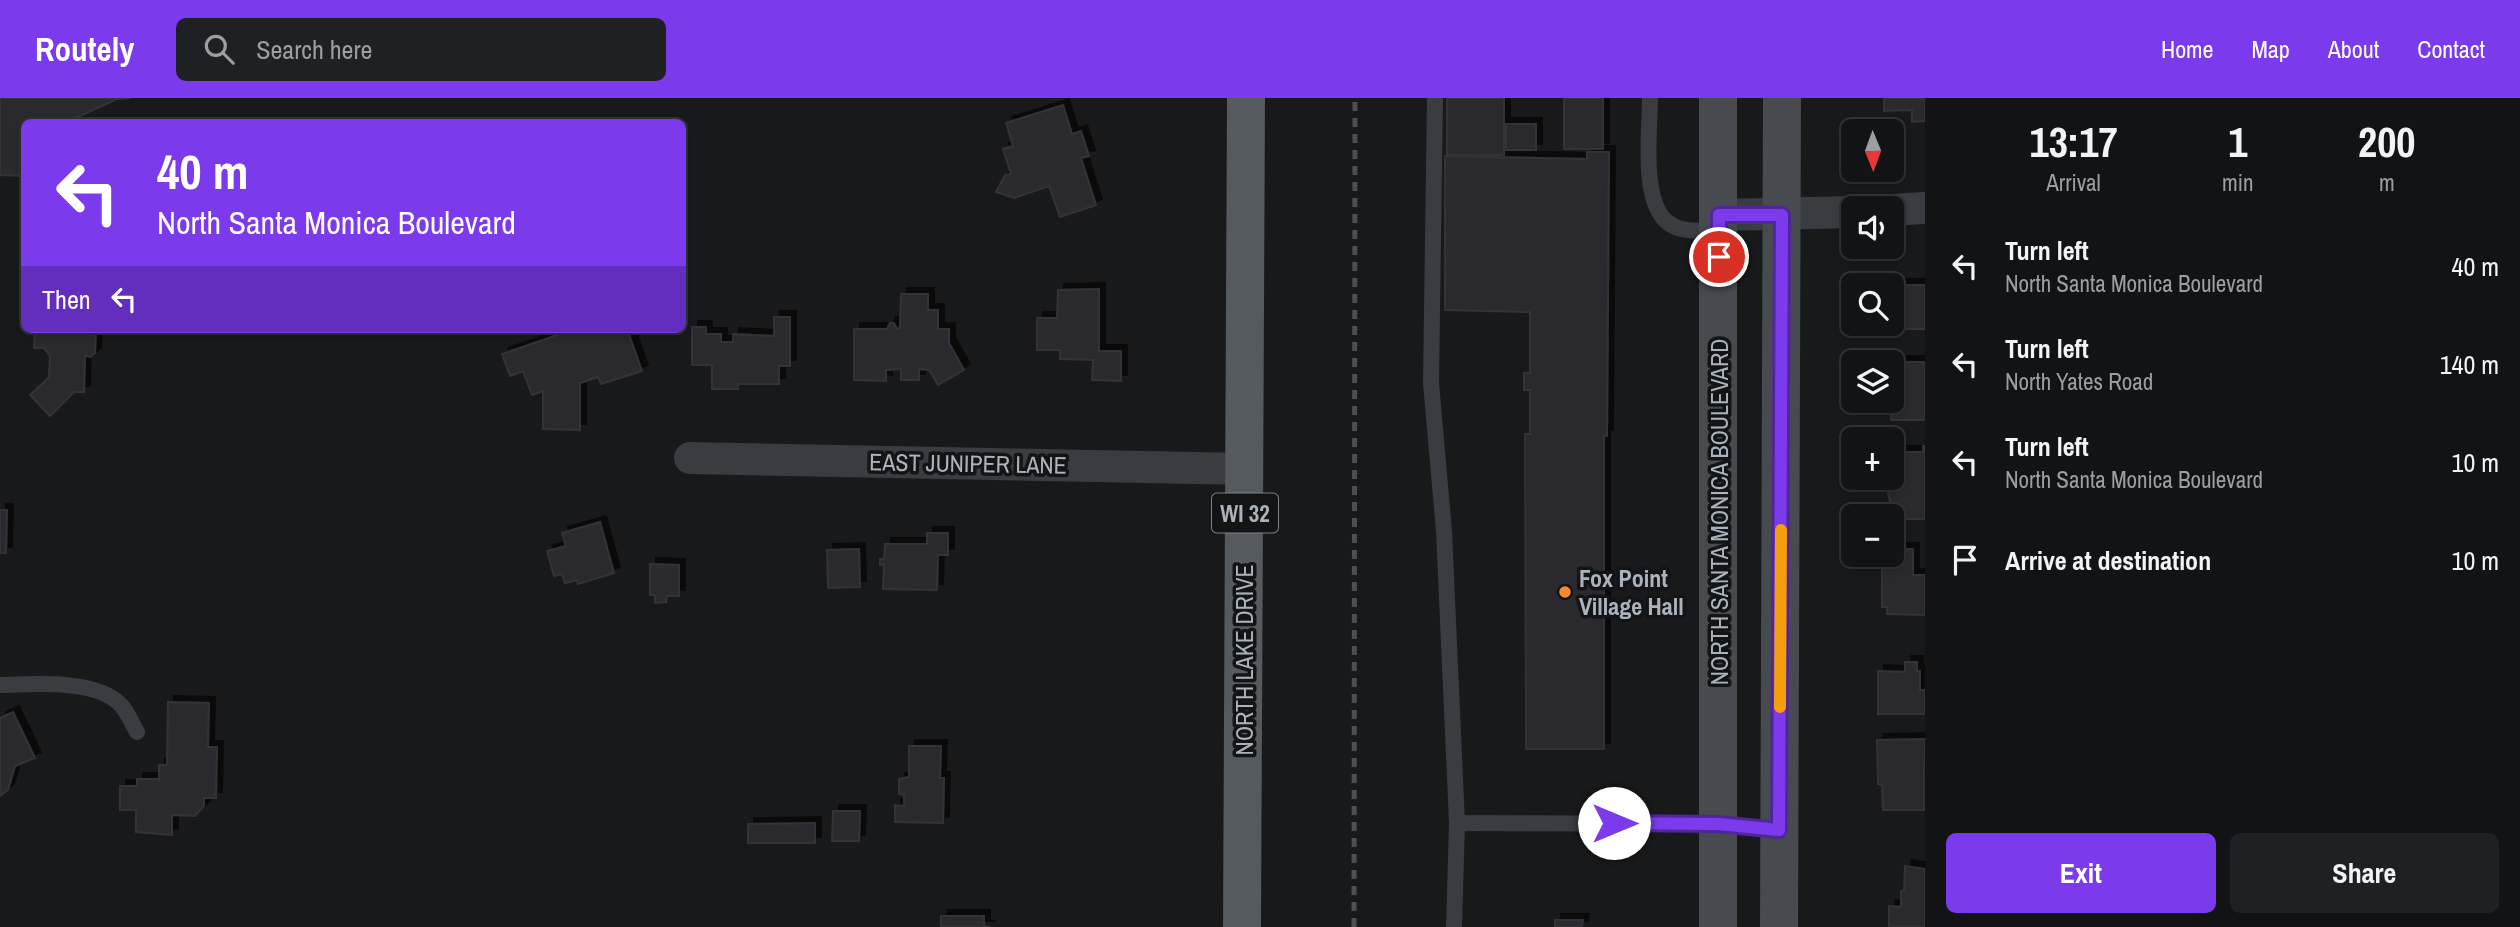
<!DOCTYPE html>
<html lang="en">
<head>
<meta charset="utf-8">
<style>
  body { margin:0; font-family:"Archivo Narrow",sans-serif; background:#1f2022; color:#f1f3f6; height:100vh; display:flex; flex-direction:column; font-size:26px; white-space:nowrap }
  * { box-sizing:border-box; margin:0 }
  p { font-size:23px; color:#9c9ea0 }
  .icon { flex:none; width:38px; height:38px; fill:none; stroke:currentColor; stroke-width:2; stroke-linecap:round; stroke-linejoin:round }
  .map { position:relative; flex:1; overflow:hidden }
  .side { display:flex; flex-direction:column; background:#121314; width:595px }
  .side>* { flex:none }
  .banner { position:absolute; left:21px; top:21px; width:665px; height:214px; border-radius:10px; box-shadow:0 4px 10px #0003,0 0 0 2px #313234; background:#7c3aed; color:#fff; overflow:hidden }
  .needle { width:46px; rotate:179deg }
  .fabs { position:absolute; left:1841px; top:21px; display:grid; gap:14px }
  .fabs a { display:grid; place-items:center; width:63px; height:63px; border-radius:10px; background:#121314; box-shadow:0 4px 10px #0003,0 0 0 2px #313234; font-size:35px }
  .pin { position:absolute; display:grid; place-items:center; width:60px; height:60px; color:#fff; margin:-30px; border:4px solid #fff; border-radius:50%; box-shadow:0 2px 7px #0007 }
  .me { position:absolute; width:77px; margin:-38px; rotate:90deg; stroke-linejoin:round; filter:drop-shadow(0 0 5px #0008) }
  .turn { display:flex; align-items:center; gap:24px; height:147px; padding:0 21px; font-size:32px }
  .turn .icon { width:91px; height:91px; stroke-width:2.5 }
  .turn b { display:block; font-size:49px; line-height:60px }
  .then { display:flex; align-items:center; height:66px; padding:0 21px; background:#0003; gap:14px; font-size:26px }
  .eta { display:flex; justify-content:space-evenly; align-items:center; height:119px; text-align:center }
  .eta b { font-size:42px; font-weight:700; line-height:49px }
  .action { display:flex; gap:14px; margin-top:auto; padding:14px 21px }
  .action a { flex:1; height:80px; border-radius:10px; background:#7c3aed; color:#fff; font-size:28px; font-weight:700; line-height:80px; text-align:center }
  .action a+a { background:#1f2022; color:#f1f3f6 }
  ul { padding:0; list-style:none }
  li { display:flex; align-items:center; gap:21px; height:98px; padding:0 21px }
  li div { flex:1 }
  li b { display:block; font-size:26px }
  li em { font-style:normal }
  header { display:flex; align-items:center; gap:42px; box-sizing:border-box; height:98px; padding:0 35px; background:#7c3aed; color:#fff }
  header strong { font-size:33px }
  nav { display:flex; gap:38px; margin-inline-start:auto; font-size:24px }
  .search { width:490px; height:63px; background:#1f2022; display:flex; align-items:center; gap:18px; box-sizing:border-box; padding:0 24px; border-radius:10px; color:#9c9ea0; font-size:26px }
  main { display:flex; flex:1; min-height:0 }
  .map>svg:first-child { display:block }
  .building { fill:#2b2c2f; stroke:#323337; stroke-width:2; filter:url(#shadow) }
  .lines { fill:none; stroke-linecap:round; stroke-linejoin:round }
  .lane { stroke:#393c40; stroke-width:16 }
  .street { stroke:#393c40; stroke-width:32 }
  .secondary { stroke:#474b50; stroke-width:38 }
  .primary { stroke:#555a5f; stroke-width:38 }
  .rail { stroke:#4c5055; stroke-width:5; stroke-dasharray:9 7; stroke-linecap:butt }
  .route-casing { stroke:#51269a; stroke-width:18 }
  .route { stroke:#7c3aed; stroke-width:12 }
  .slow { stroke:#f59e0b; stroke-width:12 }
  .poi-dot { fill:#f98832; stroke:#131416; stroke-width:2.5 }
  .labels { text-anchor:middle; dominant-baseline:central; stroke-width:7; stroke-linejoin:round; paint-order:stroke }
  .shield { fill:#131416; stroke:#7d838a; stroke-width:2 }
  .shield-label { font-size:23px; font-weight:bold; fill:#aab3bb }
  .street-label { font-size:24px; fill:#aab3bb; stroke:#131416 }
  .poi-label { font-size:24px; font-weight:bold; fill:#aab3bb; stroke:#131416; text-anchor:start }
</style>
</head>
<body>
<header>
<strong>Routely</strong>
<div class="search"><svg class="icon" aria-label="search" viewBox="0 0 24 24"><circle cx="10" cy="10" r="6"/><path d="M15 15l6 6"/></svg>Search here</div>
<nav><a>Home</a><a>Map</a><a>About</a><a>Contact</a></nav>
</header>
<main>
<div class="map">
<svg width="1925" height="829" viewBox="0 0 1925 829">
  <defs>
    <filter id="shadow"><feDropShadow dx="6" dy="-6" stdDeviation="0" flood-color="#0009"/></filter>
  </defs>
  <rect width="100%" height="100%" fill="#18191b"/>
  <!-- building -->
  <g class="building">
    <polygon points="0,0 131,0 117,1 67,24 24,24 24,78 0,77"/>
    <rect x="1447" y="0" width="57" height="57"/>
    <rect x="1564" y="0" width="39" height="51"/>
    <polygon points="1884,0 1925,0 1925,23 1912,24 1912,12 1884,13"/>
    <polygon points="1063,7 1072,36 1081,33 1089,58 1081,60 1096,107 1060,119 1049,88 1014,100 996,94 1005,77 1011,76 1003,51 1013,48 1006,25"/>
    <rect x="1506" y="26" width="30" height="26"/>
    <polygon points="1587,54 1609,54 1607,338 1604,338 1604,651 1526,651 1525,336 1530,336 1530,292 1524,292 1524,275 1530,275 1530,214 1445,212 1445,58 1587,61"/>
    <polygon points="1885,187 1925,187 1925,231 1884,231 1884,226 1892,226 1892,187"/>
    <polygon points="1099,191 1099,253 1121,253 1121,283 1092,282 1093,262 1060,261 1060,252 1037,252 1037,220 1057,220 1058,192"/>
    <polygon points="901,196 928,196 928,212 938,212 938,231 949,231 949,245 964,272 938,287 929,272 919,271 919,282 901,282 901,271 886,272 886,283 854,282 854,231 887,231 890,225 894,225 897,231 900,230"/>
    <polygon points="774,219 790,219 790,268 779,268 779,286 738,286 738,291 712,291 712,267 692,267 692,229 706,229 706,236 721,236 721,244 733,244 733,236 774,238"/>
    <polygon points="35,231 96,231 95,255 91,259 85,258 84,294 74,294 50,318 30,297 49,279 50,258 44,250 34,250"/>
    <polygon points="575,231 578,231 580,235 590,231 627,231 642,273 601,286 598,279 580,285 580,332 543,331 543,293 532,297 523,273 510,278 502,256"/>
    <polygon points="1879,264 1925,264 1925,322 1891,322 1892,264"/>
    <polygon points="1923,348 1925,348 1925,421 1894,421 1887,390 1881,389 1881,380 1892,380 1892,354 1923,354"/>
    <polygon points="0,412 7,412 6,455 0,455"/>
    <polygon points="600,424 614,475 578,486 577,482 565,485 562,476 554,478 547,453 566,448 562,435"/>
    <polygon points="927,435 948,435 948,457 938,457 937,492 883,491 884,466 880,467 880,461 884,461 885,446 927,446"/>
    <polygon points="859,451 860,489 828,490 827,452"/>
    <polygon points="1892,451 1913,451 1913,477 1925,477 1925,517 1887,516 1887,509 1882,509 1882,457 1892,457"/>
    <polygon points="650,466 679,467 679,498 667,498 666,504 655,505 655,497 650,497"/>
    <polygon points="1905,564 1917,564 1917,573 1920,573 1920,592 1925,592 1925,616 1878,616 1878,573 1905,574"/>
    <polygon points="168,604 209,605 208,649 217,649 216,700 204,700 204,708 195,718 172,717 172,737 136,734 136,712 120,712 120,688 137,688 137,681 159,681 159,667 167,667"/>
    <polygon points="13,614 35,660 15,668 8,692 0,698 0,620"/>
    <polygon points="1925,641 1924,712 1883,712 1882,687 1878,686 1877,642"/>
    <polygon points="909,648 941,648 940,680 944,680 943,725 895,724 895,707 904,708 904,697 899,696 899,681 909,679"/>
    <polygon points="833,713 860,713 859,743 832,743"/>
    <polygon points="815,725 815,745 748,745 748,726"/>
    <polygon points="1905,768 1925,771 1925,829 1889,829 1889,808 1901,809 1901,793 1904,793"/>
    <polygon points="941,818 984,818 984,828 990,829 941,829"/>
    <polygon points="1555,822 1583,822 1582,829 1555,829"/>
  </g>
  <g class="lines">
    <!-- lane -->
    <g class="lane">
      <polyline points="1435,0 1431,285 1444,433 1457,725 1454,829"/>
      <path d="M1650,0c0,32 -9,100 16,123 14,13 36,9 53,10"/>
      <path d="M0,587c34,-1 95,-6 120,19 8,8 12,20 17,28"/>
      <polyline points="1457,725 1718,726"/>
    </g>
    <!-- street -->
    <g class="street">
      <polyline points="1892,112 1925,110"/>
      <polyline points="1719,117 1853,114"/>
      <polyline points="690,360 1246,371"/>
    </g>
    <!-- secondary -->
    <g class="secondary">
      <polyline points="1718,829 1718,0"/>
      <polyline points="1779,829 1782,0"/>
    </g>
    <!-- primary -->
    <polyline class="primary" points="1242,829 1246,0"/>
    <!-- rail -->
    <polyline class="rail" points="1354,829 1355,0"/>
  </g>
  <g class="lines">
    <!-- route casing -->
    <g class="route-casing">
      <polyline id="route" points="1614,725 1718,726 1779,732 1782,117 1719,117 1719,159"/>
    </g>
    <!-- route -->
    <use href="#route" class="route"/>
    <!-- slow -->
    <polyline class="slow" points="1780,609 1781,432"/>
  </g>
  <!-- markers -->
  <circle class="poi-dot" cx="1565" cy="494" r="7"/>
  <g class="labels">
    <!-- shield labels -->
    <rect class="shield" x="1212" y="395.5" width="66" height="39" rx="5"/>
    <g class="shield-label">
      <text x="1245" y="415">WI 32</text>
    </g>
    <!-- street labels -->
    <g class="street-label">
      <text transform="translate(968 365) rotate(1)">EAST JUNIPER LANE</text>
      <text transform="translate(1719 414) rotate(-90)">NORTH SANTA MONICA BOULEVARD</text>
      <text transform="translate(1244 562) rotate(-90)">NORTH LAKE DRIVE</text>
    </g>
    <!-- poi labels -->
    <g class="poi-label">
      <text x="1579" y="480">Fox Point<tspan x="1579" dy="28">Village Hall</tspan></text>
    </g>
  </g>
</svg>
<div class="fabs">
<a><svg class="needle" viewBox="-14 -14 28 28"><path d="M0-13l5 13h-10z" fill="#e53935"/><path d="M0 13l5-13h-10z" fill="#9c9ea0"/></svg></a>
<a><svg class="icon" aria-label="sound" viewBox="0 0 24 24"><path d="M4 9h4l5-4v14l-5-4H4zM17 9q2 3 0 6"/></svg></a>
<a><svg class="icon" aria-label="search" viewBox="0 0 24 24"><circle cx="10" cy="10" r="6"/><path d="M15 15l6 6"/></svg></a>
<a><svg class="icon" aria-label="layers" viewBox="0 0 24 24"><path d="M12 4l9 5-9 5-9-5zM3 14l9 5 9-5"/></svg></a>
<a>+</a>
<a>−</a>
</div>
<div class="pin" style="left:1719px;top:159px;background:#d93025"><svg class="icon" aria-label="arrive" viewBox="0 0 24 24"><path d="M6 21V4h12l-3 4 3 4H6"/></svg></div>
<svg class="me" style="left:1614px;top:725px" viewBox="-20 -20 40 40"><circle r="19" fill="#fff"/><path d="M0-13L10 11 0 6-10 11z" fill="#7c3aed"/></svg>
<div class="banner">
<div class="turn"><svg class="icon" aria-label="left" viewBox="0 0 24 24"><path d="M17 20v-9H6M10 6l-5 5 5 5"/></svg><div><b>40 m</b>North Santa Monica Boulevard</div></div>
<div class="then">Then<svg class="icon" aria-label="left" viewBox="0 0 24 24"><path d="M17 20v-9H6M10 6l-5 5 5 5"/></svg></div>
</div>
</div>
<section class="side">
<div class="eta">
<div><b>13:17</b><p>Arrival</p></div>
<div><b>1</b><p>min</p></div>
<div><b>200</b><p>m</p></div>
</div>
<ul>
<li><svg class="icon" aria-label="left" viewBox="0 0 24 24"><path d="M17 20v-9H6M10 6l-5 5 5 5"/></svg><div><b>Turn left</b><p>North Santa Monica Boulevard</p></div><em>40 m</em></li>
<li><svg class="icon" aria-label="left" viewBox="0 0 24 24"><path d="M17 20v-9H6M10 6l-5 5 5 5"/></svg><div><b>Turn left</b><p>North Yates Road</p></div><em>140 m</em></li>
<li><svg class="icon" aria-label="left" viewBox="0 0 24 24"><path d="M17 20v-9H6M10 6l-5 5 5 5"/></svg><div><b>Turn left</b><p>North Santa Monica Boulevard</p></div><em>10 m</em></li>
<li><svg class="icon" aria-label="arrive" viewBox="0 0 24 24"><path d="M6 21V4h12l-3 4 3 4H6"/></svg><div><b>Arrive at destination</b></div><em>10 m</em></li>
</ul>
<div class="action"><a>Exit</a><a>Share</a></div>
</section>
</main>
</body>
</html>
